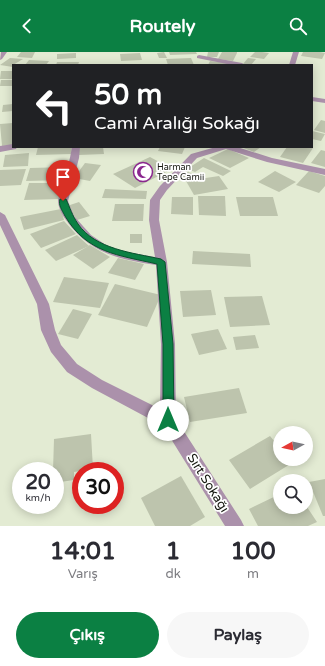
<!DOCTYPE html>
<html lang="tr">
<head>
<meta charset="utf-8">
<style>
  body { margin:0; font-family:"Varela Round",sans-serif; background:#f7f7f7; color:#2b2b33; height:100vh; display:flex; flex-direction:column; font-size:15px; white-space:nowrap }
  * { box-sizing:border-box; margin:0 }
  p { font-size:13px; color:#7c7c81 }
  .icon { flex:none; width:22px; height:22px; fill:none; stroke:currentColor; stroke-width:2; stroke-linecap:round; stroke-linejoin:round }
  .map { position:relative; height:474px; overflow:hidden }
  .panel { display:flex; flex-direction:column; background:#fff; flex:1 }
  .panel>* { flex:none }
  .top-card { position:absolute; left:12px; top:12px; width:301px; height:84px; border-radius:0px; box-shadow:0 2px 10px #0003; background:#202124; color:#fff; overflow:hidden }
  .needle { width:26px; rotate:262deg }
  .buttons { position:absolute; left:273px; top:374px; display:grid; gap:8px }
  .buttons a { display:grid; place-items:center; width:40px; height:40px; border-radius:50%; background:#fff; box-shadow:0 2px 10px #0003; font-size:20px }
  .speed { position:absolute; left:12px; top:410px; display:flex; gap:8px; font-size:20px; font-weight:700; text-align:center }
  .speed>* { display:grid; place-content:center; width:52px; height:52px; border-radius:50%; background:#fff; box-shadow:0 2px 10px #0003; line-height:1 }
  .speed small { font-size:10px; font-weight:400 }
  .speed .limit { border:6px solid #d22; background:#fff; color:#111 }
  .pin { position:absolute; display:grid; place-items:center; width:34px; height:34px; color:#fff; margin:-41px -17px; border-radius:50% 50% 50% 0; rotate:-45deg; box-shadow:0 0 4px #0007 }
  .pin .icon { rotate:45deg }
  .me { position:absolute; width:44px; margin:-22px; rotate:0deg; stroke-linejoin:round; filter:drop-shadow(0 0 3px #0008) }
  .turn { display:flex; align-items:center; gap:14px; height:84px; padding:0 16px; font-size:18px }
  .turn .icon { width:52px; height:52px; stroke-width:2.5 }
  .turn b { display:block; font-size:28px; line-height:34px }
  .eta { display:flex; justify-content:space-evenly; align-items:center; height:68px; text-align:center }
  .eta b { font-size:24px; font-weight:700; line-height:28px }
  .cta { display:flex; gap:8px; margin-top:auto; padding:8px 16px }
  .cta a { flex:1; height:46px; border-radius:24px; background:#0b8043; color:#fff; font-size:16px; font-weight:700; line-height:46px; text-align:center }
  .cta a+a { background:#f7f7f7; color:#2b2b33 }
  header { display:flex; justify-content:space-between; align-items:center; height:52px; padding:0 16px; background:#0b8043; color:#fff; font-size:18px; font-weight:700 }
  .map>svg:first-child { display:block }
  .building { fill:#bdc4ad }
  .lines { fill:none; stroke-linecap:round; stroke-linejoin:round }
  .minor { fill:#ab91ab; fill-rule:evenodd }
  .route { fill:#0b8043; stroke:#07532c }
  .labels { text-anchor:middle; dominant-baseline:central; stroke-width:3.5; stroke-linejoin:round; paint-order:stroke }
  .far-poi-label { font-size:9px; fill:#15170f; stroke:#fff; text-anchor:start }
  .near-street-label { font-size:13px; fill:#15170f; stroke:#fff }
</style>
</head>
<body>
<header><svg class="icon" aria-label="back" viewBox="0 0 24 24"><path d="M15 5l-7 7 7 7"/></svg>Routely<svg class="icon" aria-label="search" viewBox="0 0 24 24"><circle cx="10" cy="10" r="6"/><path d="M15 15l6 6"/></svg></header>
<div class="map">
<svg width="325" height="474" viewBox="0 0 325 474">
  <rect width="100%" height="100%" fill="#e3ebd3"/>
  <!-- building -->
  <g class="building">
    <polygon points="21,0 35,0 32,6 17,5"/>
    <polygon points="164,0 167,6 159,6 157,1"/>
    <polygon points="169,0 196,0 197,2 170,3"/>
    <polygon points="208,0 219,0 217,5 207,5"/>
    <polygon points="222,0 237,0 237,1 233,9 218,7"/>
    <polygon points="255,0 262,0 269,1 264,7 250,5"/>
    <polygon points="303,0 320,0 325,1 322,7 301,4"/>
    <polygon points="76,1 76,6 57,7 57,2"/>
    <polygon points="140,1 142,8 121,9 120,2"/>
    <polygon points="10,6 23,7 13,13 13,15 0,13"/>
    <polygon points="191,6 194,13 168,13 166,7"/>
    <polygon points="248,6 256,7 251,13 243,12"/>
    <polygon points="29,8 49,9 46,13 25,13"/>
    <polygon points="210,9 228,11 227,13 208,13"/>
    <polygon points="57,10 79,10 78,13 56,13"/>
    <polygon points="1,19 13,19 13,27 0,27"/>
    <polygon points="1,28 13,28 13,34 0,34"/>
    <polygon points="13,52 13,59 2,60 3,53"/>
    <polygon points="321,68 325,69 325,81 314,78"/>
    <polygon points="13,71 13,93 2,94 0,72"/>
    <polygon points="312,79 325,82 321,89 312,87"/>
    <polygon points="38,95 72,95 71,102 36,103"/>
    <polygon points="79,95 103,95 104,102 79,103"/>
    <polygon points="160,95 185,95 182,102 158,99"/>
    <polygon points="241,95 261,95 254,100"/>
    <polygon points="287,95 307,95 313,96 303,111 280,105"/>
    <polygon points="228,97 249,106 230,116 209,106"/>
    <polygon points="321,98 325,99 325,115 311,111"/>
    <polygon points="29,101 28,114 3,115 5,103"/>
    <polygon points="150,105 172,117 135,136 113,122"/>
    <polygon points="204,106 231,119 223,124 203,115 195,120 187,117"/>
    <polygon points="85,111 101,113 90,129 74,126"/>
    <polygon points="68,115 65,128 26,129 30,116"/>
    <polygon points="26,117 21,133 0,134 0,118"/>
    <polygon points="186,119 195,123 187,128 178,124"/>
    <polygon points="275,119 296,130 279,140 258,130"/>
    <polygon points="309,119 325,124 325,134 319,141 296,133"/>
    <polygon points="219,124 228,137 194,143 186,129"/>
    <polygon points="29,131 62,131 59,147 24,148"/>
    <polygon points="105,137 147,139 146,147 102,146"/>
    <polygon points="198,144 225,144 226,164 199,163"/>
    <polygon points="172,145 193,145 193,163 171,162"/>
    <polygon points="236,145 273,145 278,164 240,164"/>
    <polygon points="79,150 90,164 77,168 67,154"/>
    <polygon points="115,152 144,152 143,169 112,169"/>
    <polygon points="61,157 64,168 24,178 20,165"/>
    <polygon points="64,169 76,182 41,196 30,182"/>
    <rect x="130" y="182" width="12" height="9"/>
    <polygon points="77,183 89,194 56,209 45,198"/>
    <polygon points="90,193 110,205 93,217 73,203"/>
    <polygon points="193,199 250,202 251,215 192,212"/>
    <polygon points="118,206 144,212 135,228 108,221"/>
    <polygon points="64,225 109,231 100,256 53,250"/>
    <polygon points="115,232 161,243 147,275 98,263"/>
    <polygon points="211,238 216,263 183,265 180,239"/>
    <polygon points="262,244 270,273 230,275 224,245"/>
    <polygon points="73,257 92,262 78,287 58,282"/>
    <polygon points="218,277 227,297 199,303 191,282"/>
    <polygon points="255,283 259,296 236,298 233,285"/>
    <polygon points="239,336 247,361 190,370 184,345"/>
    <polygon points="91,382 93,417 74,420 74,428 60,430 60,421 55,422 55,419 53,419 54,387"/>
    <polygon points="270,384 280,396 280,407 288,407 292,411 250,437 229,408"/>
    <polygon points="181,424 205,465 190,474 155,474 141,446"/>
    <polygon points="325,427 325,464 323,464 309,430"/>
    <polygon points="280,442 280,455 307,455 317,470 308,474 258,474 249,457"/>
  </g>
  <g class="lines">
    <!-- minor -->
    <g class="minor">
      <polygon points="1,0 7,0 2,7 0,8"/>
      <polygon points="293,0 299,0 295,13 289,13"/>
      <polygon points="199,3 242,11 245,13 232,13 197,6 197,4"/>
      <polygon points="312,45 325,47 325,51 312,49"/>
      <polygon points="13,92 13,95 17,95 16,97 0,100 0,94"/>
      <path d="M72,95h8l-1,11 -11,43 6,15 17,19 15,10 16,6 33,6 -6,-37 1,-20 10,-14 31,-32 25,-7h21l35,11 53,11v6l-58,-13 -41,-13 -29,9 -30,32 -7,10 -1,20 8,42 8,82 1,75 65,101 3,6h-19l-62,-100 -71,-38 -25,-16 -16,-20 -10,-22 -4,-26 -37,-79v-13l5,3 44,89 6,26 6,15 16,19 25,16 58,29 1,-65 -5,-79c-38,-6 -67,-12 -90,-45 -4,-5 -8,-13 -8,-20 1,-4 3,-10 5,-14 3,-13 7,-26 9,-39z"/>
    </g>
  </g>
  <!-- route -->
  <path class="route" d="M60,147h6c4,9 6,16 12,25 17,25 55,29 83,35l4,3 8,82 1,76 -1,4 -5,2 -4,-2 -1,-4v-76l-6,-80c-39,-9 -70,-11 -92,-48 -3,-6 -7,-11 -5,-17z"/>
  <!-- icons -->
  <defs>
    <g id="mosque-ring" transform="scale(1)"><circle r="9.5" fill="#fff" stroke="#8a268e" stroke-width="1.5"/><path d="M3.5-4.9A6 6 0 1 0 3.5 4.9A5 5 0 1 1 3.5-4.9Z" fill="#8a268e"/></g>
  </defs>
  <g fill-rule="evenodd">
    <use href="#mosque-ring" x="143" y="120"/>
  </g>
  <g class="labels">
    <!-- far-poi labels -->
    <g class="far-poi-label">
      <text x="157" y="115">Harman<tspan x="157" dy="10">Tepe Camii</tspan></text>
    </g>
    <!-- near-street labels -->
    <g class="near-street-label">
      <text transform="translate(208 431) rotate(58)">Sırt Sokağı</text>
    </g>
  </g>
</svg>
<div class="buttons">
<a><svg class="needle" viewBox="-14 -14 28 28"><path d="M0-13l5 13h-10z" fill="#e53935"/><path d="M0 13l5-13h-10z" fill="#7c7c81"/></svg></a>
<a><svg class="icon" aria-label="search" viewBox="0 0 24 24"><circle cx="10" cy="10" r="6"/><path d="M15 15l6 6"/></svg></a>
</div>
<div class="speed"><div>20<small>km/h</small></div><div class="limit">30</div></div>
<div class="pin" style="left:63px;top:149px;background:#d93025"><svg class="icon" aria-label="arrive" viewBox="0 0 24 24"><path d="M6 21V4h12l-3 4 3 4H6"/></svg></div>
<svg class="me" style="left:168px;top:368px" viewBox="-20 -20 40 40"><circle r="19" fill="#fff"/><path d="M0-13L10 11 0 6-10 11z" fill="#0b8043"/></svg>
<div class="top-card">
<div class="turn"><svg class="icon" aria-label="left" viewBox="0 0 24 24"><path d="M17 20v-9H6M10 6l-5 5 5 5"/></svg><div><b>50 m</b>Cami Aralığı Sokağı</div></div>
</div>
</div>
<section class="panel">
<div class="eta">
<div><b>14:01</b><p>Varış</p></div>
<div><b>1</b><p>dk</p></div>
<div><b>100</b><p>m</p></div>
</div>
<div class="cta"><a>Çıkış</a><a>Paylaş</a></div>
</section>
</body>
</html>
